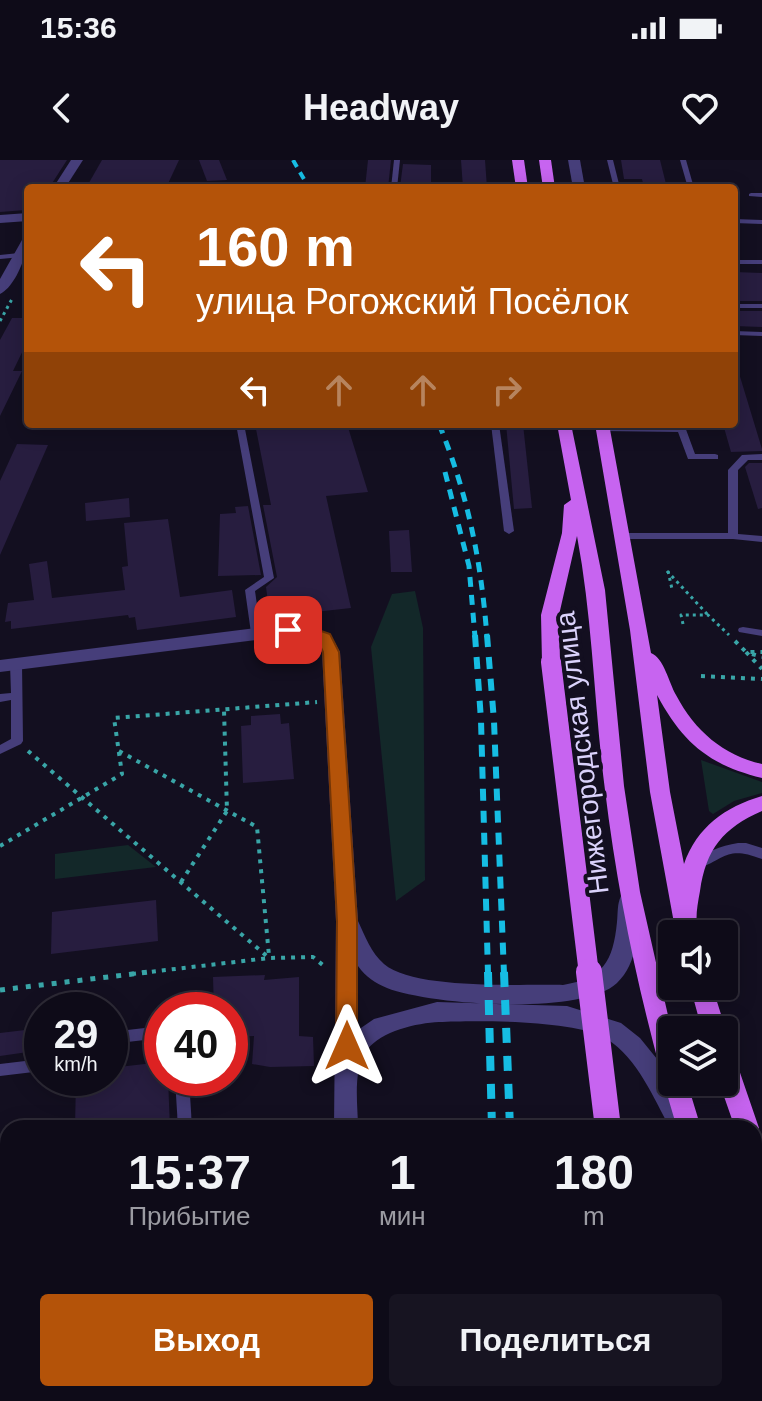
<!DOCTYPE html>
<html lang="ru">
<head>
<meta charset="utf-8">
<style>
  body { margin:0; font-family:Arial,sans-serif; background:#171421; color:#f1f3f6; height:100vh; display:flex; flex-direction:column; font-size:30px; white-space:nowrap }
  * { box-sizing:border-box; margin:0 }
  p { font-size:26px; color:#9b9ba2 }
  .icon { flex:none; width:44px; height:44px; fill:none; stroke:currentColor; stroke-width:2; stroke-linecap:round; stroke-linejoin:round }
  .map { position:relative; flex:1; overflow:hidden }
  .details { position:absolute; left:0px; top:960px; width:762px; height:282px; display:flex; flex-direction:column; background:#0e0b18; border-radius:24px 24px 0 0; box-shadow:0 4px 20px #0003,0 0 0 2px #2e2b37 }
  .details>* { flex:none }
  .top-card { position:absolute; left:24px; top:24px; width:714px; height:244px; border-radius:8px; box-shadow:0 4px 20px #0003,0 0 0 2px #2e2b37; background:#b45309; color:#fff; overflow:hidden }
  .controls { position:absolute; left:658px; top:760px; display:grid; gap:16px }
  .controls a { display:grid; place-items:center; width:80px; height:80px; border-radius:8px; background:#0e0b18; box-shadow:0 4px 20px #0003,0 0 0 2px #2e2b37; font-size:40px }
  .speed { position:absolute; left:24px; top:832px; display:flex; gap:16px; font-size:40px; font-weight:700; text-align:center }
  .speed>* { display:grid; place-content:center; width:104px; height:104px; border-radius:50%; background:#0e0b18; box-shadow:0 4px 20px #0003,0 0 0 2px #2e2b37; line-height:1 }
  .speed small { font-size:20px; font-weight:400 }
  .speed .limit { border:12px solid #d22; background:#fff; color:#111 }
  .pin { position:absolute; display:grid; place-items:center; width:68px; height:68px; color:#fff; margin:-34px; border-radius:16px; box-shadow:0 4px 12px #0006 }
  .me { position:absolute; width:88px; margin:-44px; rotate:0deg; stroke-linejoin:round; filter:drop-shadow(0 0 6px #0008) }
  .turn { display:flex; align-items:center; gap:28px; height:168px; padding:0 40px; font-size:36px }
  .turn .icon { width:104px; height:104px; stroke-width:2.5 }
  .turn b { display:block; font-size:56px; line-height:68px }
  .lanes { display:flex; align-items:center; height:76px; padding:0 40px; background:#0003; justify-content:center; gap:40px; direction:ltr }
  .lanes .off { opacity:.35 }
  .eta { display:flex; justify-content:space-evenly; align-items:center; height:136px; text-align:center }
  .eta b { font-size:48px; font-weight:600; line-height:56px }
  .cta { display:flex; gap:16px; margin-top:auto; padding:16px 40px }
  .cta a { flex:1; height:92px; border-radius:8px; background:#b45309; color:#fff; font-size:32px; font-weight:600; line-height:92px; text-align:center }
  .cta a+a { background:#171421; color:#f1f3f6 }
  .status { display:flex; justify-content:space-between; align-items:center; height:56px; padding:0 40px; background:#0e0b18; direction:ltr }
  .status svg { height:22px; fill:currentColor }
  header { display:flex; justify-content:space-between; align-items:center; height:104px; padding:0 40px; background:#0e0b18; font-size:36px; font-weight:600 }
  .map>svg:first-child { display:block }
  .green { fill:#132829 }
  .building { fill:#271d3f }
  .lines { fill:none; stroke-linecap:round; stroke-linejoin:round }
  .path-far2 { stroke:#39a5a7; stroke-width:3; stroke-dasharray:3 4; stroke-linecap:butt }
  .path-far1 { stroke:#39a5a7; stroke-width:4; stroke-dasharray:4 6; stroke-linecap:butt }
  .path { stroke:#39a5a7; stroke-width:5; stroke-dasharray:5 8; stroke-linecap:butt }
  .service { fill:#463e7a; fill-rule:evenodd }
  .minor { fill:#463e7a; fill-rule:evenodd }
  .tertiary { fill:#463e7a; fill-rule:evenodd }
  .primary { fill:#c764f0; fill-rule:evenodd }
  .rail-far3 { stroke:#16bde3; stroke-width:4; stroke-dasharray:8 6; stroke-linecap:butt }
  .rail-far2 { stroke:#16bde3; stroke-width:5; stroke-dasharray:10 8; stroke-linecap:butt }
  .rail-far1 { stroke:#16bde3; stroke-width:6; stroke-dasharray:12 10; stroke-linecap:butt }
  .rail { stroke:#16bde3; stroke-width:8; stroke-dasharray:15 13; stroke-linecap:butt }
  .primary-bridge-far1 { stroke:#c764f0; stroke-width:20 }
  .primary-bridge { stroke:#c764f0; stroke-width:26 }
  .route { fill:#b45309; stroke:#753606; stroke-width:2 }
  .labels { text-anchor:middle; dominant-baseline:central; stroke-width:8; stroke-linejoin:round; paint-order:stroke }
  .street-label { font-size:28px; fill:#dad2fb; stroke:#130f20 }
</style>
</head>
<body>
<div class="status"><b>15:36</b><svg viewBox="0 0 49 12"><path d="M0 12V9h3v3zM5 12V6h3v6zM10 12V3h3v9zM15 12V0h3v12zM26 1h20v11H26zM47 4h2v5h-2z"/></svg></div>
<header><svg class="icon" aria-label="back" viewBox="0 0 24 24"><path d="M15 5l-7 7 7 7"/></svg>Headway<svg class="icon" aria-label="heart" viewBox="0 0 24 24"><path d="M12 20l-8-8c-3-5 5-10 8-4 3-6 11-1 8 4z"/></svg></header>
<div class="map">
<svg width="762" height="1241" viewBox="0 0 762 1241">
  <rect width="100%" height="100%" fill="#130f20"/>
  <!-- green -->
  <g class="green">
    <polygon points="415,431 423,468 425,720 396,741 371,487 392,434"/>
    <polygon points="701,600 762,622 762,633 734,641 713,654 709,651"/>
    <polygon points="128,685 156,707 55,719 55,694"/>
  </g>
  <!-- building -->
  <g class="building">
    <polygon points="0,0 67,0 49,28 28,28 26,50 0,52"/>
    <polygon points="102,0 179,0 166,28 86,28"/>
    <polygon points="199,0 219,0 227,20 207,21"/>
    <polygon points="368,0 391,0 388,28 365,28"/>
    <polygon points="461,0 485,0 487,28 463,28"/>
    <polygon points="621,0 660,0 667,28 644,28 642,19 624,19"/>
    <polygon points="403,4 431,5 431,27 400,27"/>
    <polygon points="734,112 762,113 762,141 734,141"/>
    <polygon points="734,151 762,151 762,167 734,166"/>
    <polygon points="12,158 28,158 28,180 13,211 22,211 0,256 0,180"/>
    <polygon points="738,210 762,289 762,291 731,292 723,264 734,264 734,211"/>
    <polygon points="255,264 347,264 368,332 326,336 351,448 270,457 266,427 277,417 263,345 271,345"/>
    <polygon points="506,264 523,264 532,348 514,349"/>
    <polygon points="17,284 48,285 0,395 0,321"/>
    <polygon points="749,303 762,303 762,348 758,349 745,307"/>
    <polygon points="129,338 130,357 86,361 85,343"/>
    <polygon points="248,346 261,415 218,416 220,354 236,353 235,347"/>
    <polygon points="168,359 180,437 232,430 236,457 137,470 135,457 129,458 128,455 11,469 11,461 5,462 8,443 34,440 29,404 47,401 52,438 125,430 122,407 128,406 124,363"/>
    <polygon points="409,370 412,412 391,412 389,371"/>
    <polygon points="280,554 281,564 289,563 294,619 243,623 241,566 251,565 251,556"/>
    <polygon points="156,740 158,781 51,794 52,752"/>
    <polygon points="265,815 264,820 299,817 299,876 313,877 314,906 270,907 252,904 254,876 230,877 230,850 214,850 213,817"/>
    <polygon points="42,868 42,890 0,896 0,873"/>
    <polygon points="162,902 162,918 168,918 170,968 75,968 76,918 110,918 110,908"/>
  </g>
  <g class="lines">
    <!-- path-far2 -->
    <g class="path-far2">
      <polyline points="0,161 12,139"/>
      <polyline points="667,411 708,455"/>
      <polyline points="668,411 672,429"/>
      <polyline points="683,464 681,455 708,455 729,475"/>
    </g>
    <!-- path-far1 -->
    <g class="path-far1">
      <polyline points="735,481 746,492 762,492"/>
      <polyline points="746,492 762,509"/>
      <polyline points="752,494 762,497"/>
      <polyline points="701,516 762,519"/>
      <polyline points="28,591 269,798"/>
      <polyline points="119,591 257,667 269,796"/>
      <polyline points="0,686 122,614 114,558 317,542"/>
      <polyline points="181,722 227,651 224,550"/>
      <polyline points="132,814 269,798 313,797 324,806"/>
    </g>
    <!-- path -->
    <polyline class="path" points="0,830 149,812"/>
    <!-- service -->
    <g class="service">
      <polygon points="394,0 400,0 397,28 391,28"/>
      <polygon points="607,0 613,0 620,28 614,28"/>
      <polygon points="680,0 686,0 694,28 688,28"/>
      <polygon points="751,33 762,33 762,37 749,36 749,34"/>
      <polygon points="734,59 762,60 762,64 734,63"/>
      <polygon points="19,93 23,95 22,97 0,99 0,95"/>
      <rect x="734" y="100" width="28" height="4"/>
      <rect x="734" y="144" width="28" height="4"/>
      <polygon points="734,171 762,172 762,176 734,175"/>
      <polygon points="236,264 244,264 274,418 255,431 261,473 256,476 251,473 245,430 264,417"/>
      <polygon points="491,264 499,264 514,371 509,374 504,371"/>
      <polygon points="676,264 684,264 695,294 715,294 718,295 718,299 688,299 678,272 603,271 599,268 603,265 676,266"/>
      <polygon points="762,294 762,300 748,300 738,310 738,374 762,376 762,382 733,379 623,379 618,376 623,373 728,373 728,310 742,295"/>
      <polygon points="743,467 762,470 762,476 739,472 738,470 739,468"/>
      <polygon points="16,500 22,504 23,581 21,584 0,594 0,585 11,579 11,540 0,542 0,534 11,533 10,504"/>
      <path d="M738,683h8l16,5v11c-34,-13 -35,-2 -64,10l-4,-2 -2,-3c11,-12 29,-18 46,-21z"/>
      <polygon points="162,866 162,878 110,884 110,872"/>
      <polygon points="42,899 42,911 0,916 0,904"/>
      <polygon points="175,918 189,918 192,968 178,968"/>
      <rect x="116" y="1234" width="18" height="7"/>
    </g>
    <!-- minor -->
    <g class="minor">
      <polygon points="71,0 83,0 65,28 53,28"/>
      <polygon points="28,53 28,61 0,63 0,55"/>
      <path d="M28,76c0,17 -12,50 -28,58v-15l22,-39z"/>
    </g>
    <!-- tertiary -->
    <g class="tertiary">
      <polygon points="568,0 580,0 585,28 573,28"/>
      <path d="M288,464l19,1 23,9 10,18 18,269c7,15 13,32 26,43 30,26 137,20 179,21 40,-7 50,-23 54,-63 1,-9 0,-18 4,-26l8,-2 8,2 3,6c-1,27 -2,61 -23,81 -35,33 -187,22 -230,5 -12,-5 -21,-11 -29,-22v64l16,-11 63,-17 130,4 54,17 19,15 17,21 38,69h-25c-17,-31 -32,-69 -63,-89 -30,-19 -130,-19 -168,-17 -22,1 -58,9 -72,28 -15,20 -9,55 -9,78h-24l2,-207 -14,-269 -5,-10 -13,-5 -16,-1 -288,36v-12z"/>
      <polygon points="323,1234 351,1234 349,1241 321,1241"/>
    </g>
    <!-- primary -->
    <g class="primary">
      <polygon points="512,0 524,0 528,28 516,28"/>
      <polygon points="539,0 551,0 555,28 543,28"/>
      <path d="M557,264h14l34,166 19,196 16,106 32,141v49h15l14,46h-24c-33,-110 -58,-222 -72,-338 -11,-84 -12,-169 -28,-254l-18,79 1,47 -9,6 -9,-6 -1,-47 21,-82 2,-28 7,-5z"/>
      <path d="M595,264h14l42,229c13,5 18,30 25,42 19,36 47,60 86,69v14c-53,-13 -79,-35 -105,-83l13,97 14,72c13,-37 41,-57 78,-68v15c-39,17 -56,38 -62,80 -3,16 -5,27 -2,43h-22l-26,-142 -20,-162z"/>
      <polygon points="690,826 712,826 726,870 724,874 724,870 702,870"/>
      <polygon points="724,891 732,894 736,901 759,968 755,976 762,979 762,1020 754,1017 754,968 735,968 719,922 724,922"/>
      <polygon points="754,1141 762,1144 762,1190 754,1187"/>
      <polygon points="626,1234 654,1234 655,1241 627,1241"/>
    </g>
    <!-- rail-far3 -->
    <polyline class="rail-far3" points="293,0 309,28"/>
    <!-- rail-far2 -->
    <g class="rail-far2">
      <path d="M439,264c29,71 42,136 48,213"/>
      <polyline points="445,312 469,406 475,477"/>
    </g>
    <!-- rail-far1 -->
    <g class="rail-far1">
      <polyline points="475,475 481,560 488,814"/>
      <polyline points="487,475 494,561 504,814"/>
    </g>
    <!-- rail -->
    <g class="rail">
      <polyline points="488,812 492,968"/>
      <polyline points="504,812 510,968"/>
      <polyline points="493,1234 493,1241"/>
      <polyline points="520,1234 520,1241"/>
    </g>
    <!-- primary-bridge-far1 -->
    <polyline class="primary-bridge-far1" points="551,502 589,814"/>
    <!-- primary-bridge -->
    <polyline class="primary-bridge" points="589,812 608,968"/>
  </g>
  <!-- route -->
  <polygon class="route" points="288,465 307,466 330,474 339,492 357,761 357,886 354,893 347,896 339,893 336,886 337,761 323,492 318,481 305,476 282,474 282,466"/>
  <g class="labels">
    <!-- street labels -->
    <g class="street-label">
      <text transform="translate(582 593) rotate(-97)">Нижегородская улица</text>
    </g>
  </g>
</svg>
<div class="controls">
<a><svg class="icon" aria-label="sound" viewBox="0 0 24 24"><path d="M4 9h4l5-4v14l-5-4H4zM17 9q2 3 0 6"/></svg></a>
<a><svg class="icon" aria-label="layers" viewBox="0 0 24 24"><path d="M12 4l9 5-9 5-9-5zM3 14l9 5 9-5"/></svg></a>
</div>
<div class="speed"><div>29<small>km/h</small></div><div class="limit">40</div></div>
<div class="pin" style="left:288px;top:470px;background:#d93025"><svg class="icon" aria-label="arrive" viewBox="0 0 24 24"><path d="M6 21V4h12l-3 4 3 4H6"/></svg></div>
<svg class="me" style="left:347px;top:886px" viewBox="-20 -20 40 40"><path d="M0-17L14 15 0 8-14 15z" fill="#b45309" stroke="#fff" stroke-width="4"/></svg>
<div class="top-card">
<div class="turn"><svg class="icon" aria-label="left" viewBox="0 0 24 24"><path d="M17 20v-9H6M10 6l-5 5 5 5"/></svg><div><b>160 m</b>улица Рогожский Посёлок</div></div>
<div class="lanes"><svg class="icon" aria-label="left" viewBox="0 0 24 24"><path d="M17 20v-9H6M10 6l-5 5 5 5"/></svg><svg class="icon off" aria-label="ahead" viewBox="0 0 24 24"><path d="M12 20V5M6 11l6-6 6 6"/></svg><svg class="icon off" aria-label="ahead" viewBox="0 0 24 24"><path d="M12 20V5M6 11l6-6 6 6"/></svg><svg class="icon off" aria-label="right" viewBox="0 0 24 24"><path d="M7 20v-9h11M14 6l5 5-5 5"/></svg></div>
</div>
<section class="details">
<div class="eta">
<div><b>15:37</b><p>Прибытие</p></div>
<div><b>1</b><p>мин</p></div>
<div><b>180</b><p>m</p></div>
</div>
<div class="cta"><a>Выход</a><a>Поделиться</a></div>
</section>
</div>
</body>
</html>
